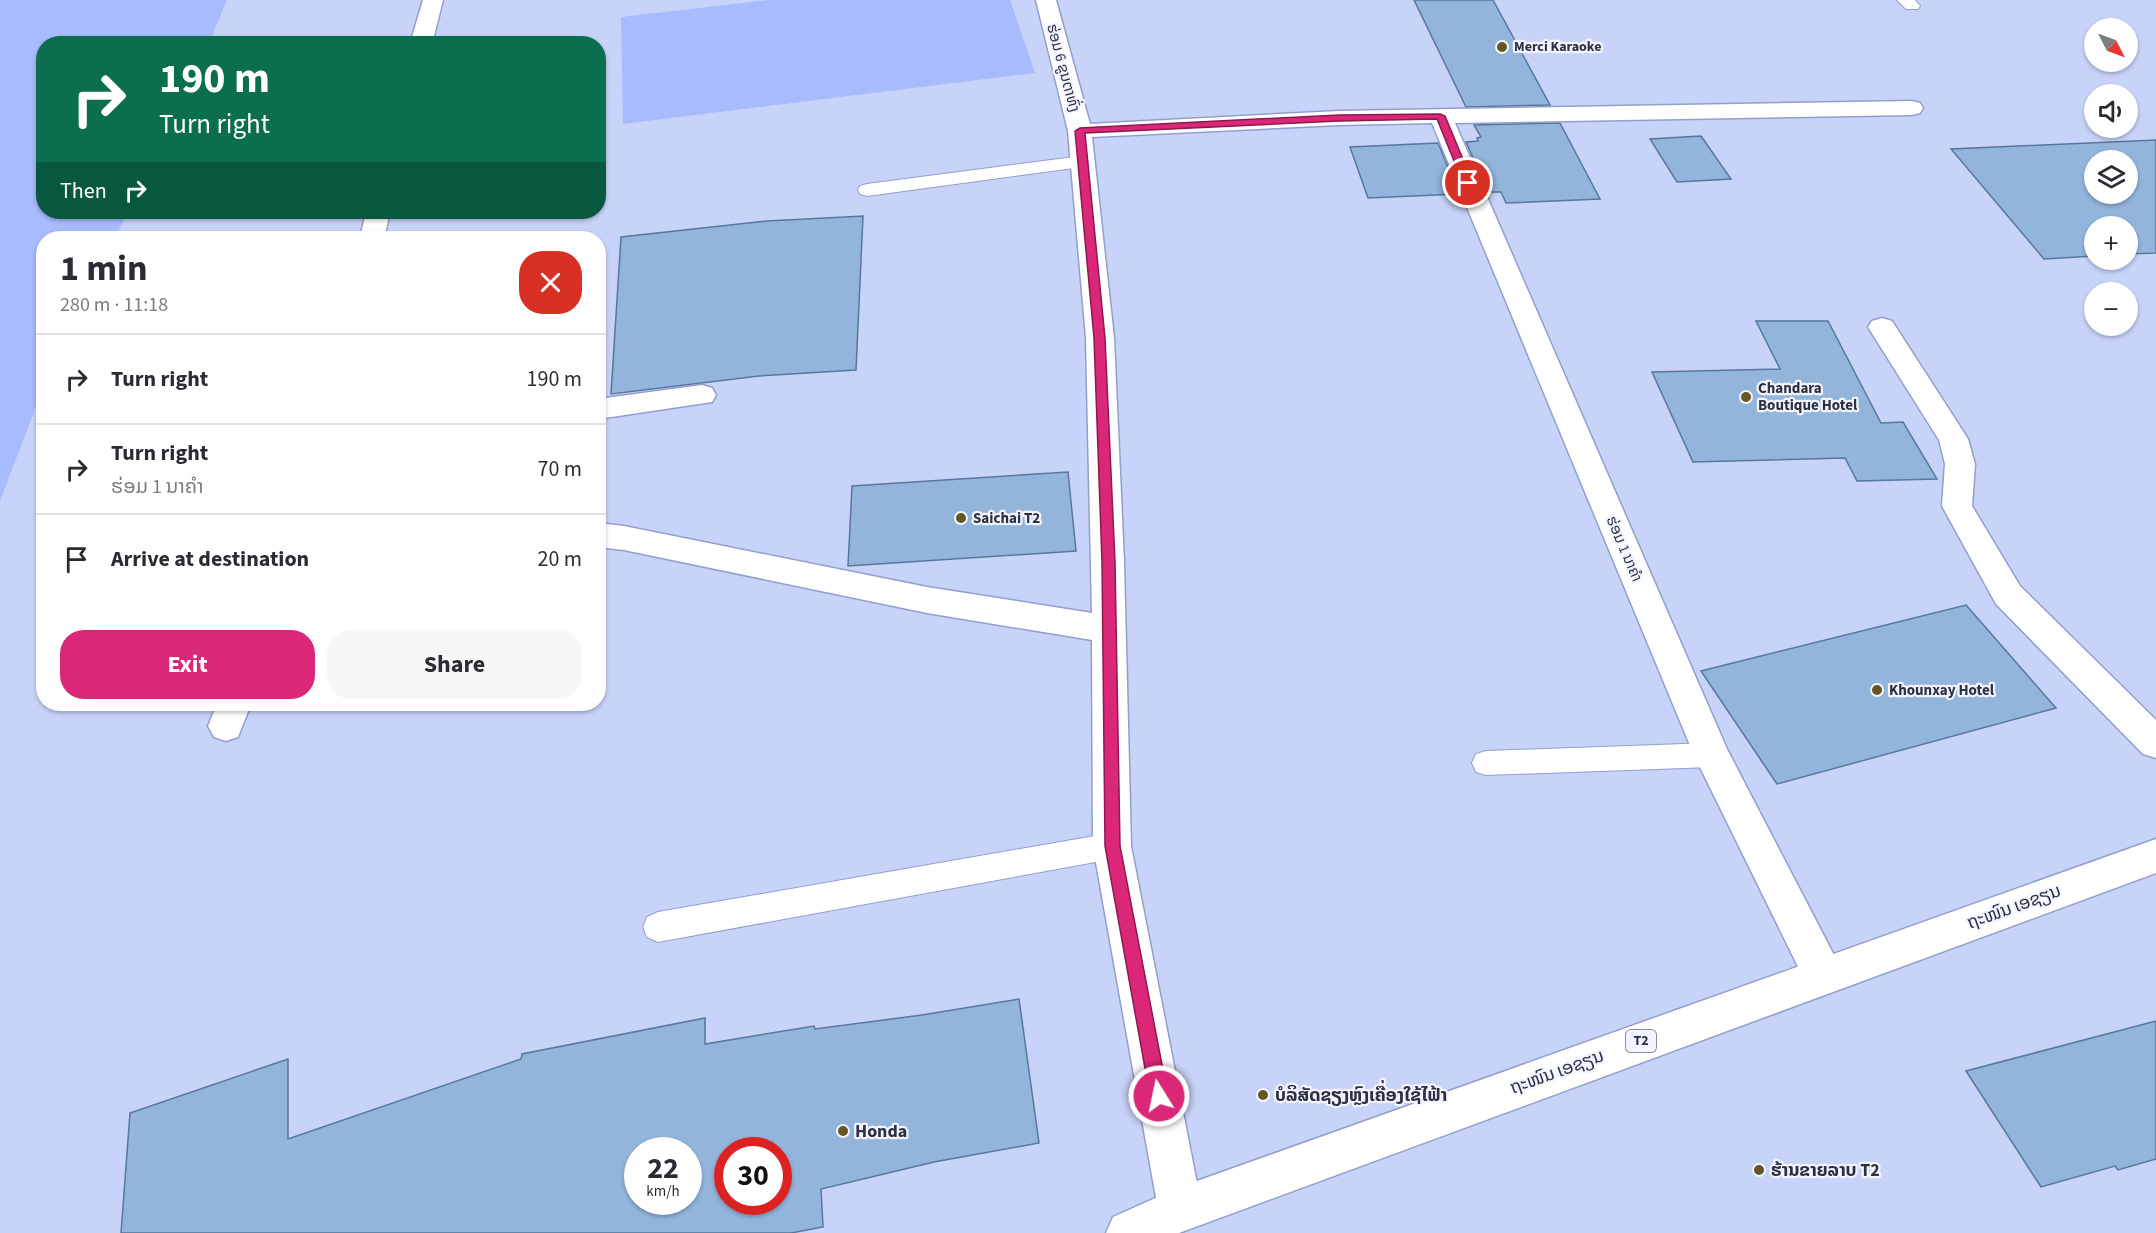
<!DOCTYPE html>
<html lang="en">
<head>
<meta charset="utf-8">
<style>
  body { margin:0; font-family:"Source Sans 3","Noto Sans Lao",sans-serif; background:#f7f7f7; color:#2b2b33; height:100vh; display:flex; flex-direction:column; font-size:22px; white-space:nowrap }
  * { box-sizing:border-box; margin:0 }
  p { font-size:20px; color:#7c7c81 }
  .icon { flex:none; width:33px; height:33px; fill:none; stroke:currentColor; stroke-width:2; stroke-linecap:round; stroke-linejoin:round }
  .map { position:relative; flex:1; overflow:hidden }
  .drawer { position:absolute; left:36px; top:231px; width:570px; height:480px; display:flex; flex-direction:column; background:#fff; border-radius:24px; box-shadow:0 2px 4px #0004 }
  .drawer>* { flex:none }
  .hud { position:absolute; left:36px; top:36px; width:570px; height:183px; border-radius:24px; box-shadow:0 2px 4px #0004; background:#0b6e4f; color:#fff; overflow:hidden }
  .needle { width:39px; rotate:132deg }
  .buttons { position:absolute; left:2084px; top:18px; display:grid; gap:12px }
  .buttons a { display:grid; place-items:center; width:54px; height:54px; border-radius:50%; background:#fff; box-shadow:0 2px 4px #0004; font-size:30px }
  .speed { position:absolute; left:624px; top:1137px; display:flex; gap:12px; font-size:30px; font-weight:700; text-align:center }
  .speed>* { display:grid; place-content:center; width:78px; height:78px; border-radius:50%; background:#fff; box-shadow:0 2px 4px #0004; line-height:1 }
  .speed small { font-size:15px; font-weight:400 }
  .speed .limit { border:9px solid #d22; background:#fff; color:#111 }
  .pin { position:absolute; display:grid; place-items:center; width:51px; height:51px; color:#fff; margin:-26px; border:3px solid #fff; border-radius:50%; box-shadow:0 2px 6px #0007 }
  .me { position:absolute; width:66px; margin:-33px; rotate:350deg; stroke-linejoin:round; filter:drop-shadow(0 0 4px #0008) }
  .turn { display:flex; align-items:center; gap:21px; height:126px; padding:0 24px; font-size:27px }
  .turn .icon { width:78px; height:78px; stroke-width:2.5 }
  .turn b { display:block; font-size:42px; line-height:51px }
  .then { display:flex; align-items:center; height:57px; padding:0 24px; background:#0003; gap:12px; font-size:22px }
  .round { display:grid; place-items:center; flex:none; width:63px; height:63px; border-radius:24px; background:#f7f7f7 }
  .head { display:flex; align-items:center; justify-content:space-between; height:102px; padding:0 24px }
  h1 { font-size:36px; font-weight:700; line-height:45px }
  .button { display:flex; gap:12px; margin-top:auto; padding:12px 24px }
  .button a { flex:1; height:69px; border-radius:24px; background:#db2777; color:#fff; font-size:24px; font-weight:700; line-height:69px; text-align:center }
  .button a+a { background:#f7f7f7; color:#2b2b33 }
  ul { padding:0; list-style:none }
  li { display:flex; align-items:center; gap:18px; height:90px; padding:0 24px; border-top:2px solid #e1e1e2 }
  li div { flex:1 }
  li b { display:block; font-size:22px }
  li em { font-style:normal }
  .map>svg:first-child { display:block }
  .green { fill:#a8bbfe }
  .building { fill:#93b5dc; stroke:#57779b; stroke-width:1.5; fill-rule:evenodd }
  .lines { fill:none; stroke-linecap:round; stroke-linejoin:round }
  .service-casing { stroke:#929fcc; stroke-width:2 }
  .minor-casing { stroke:#929fcc; stroke-width:3 }
  .primary-casing { stroke:#929fcc; stroke-width:3 }
  .service { fill:#fff; fill-rule:evenodd }
  .minor { fill:#fff; fill-rule:evenodd }
  .primary { fill:#fff; fill-rule:evenodd }
  .route { fill:#db2777; stroke:#8e194d; stroke-width:1.5 }
  .poi-dot { fill:#665623; stroke:#f2f5ff; stroke-width:2 }
  .labels { text-anchor:middle; dominant-baseline:central; stroke-width:4.5; stroke-linejoin:round; paint-order:stroke }
  .far-poi-label { font-size:14px; font-weight:bold; fill:#2b3042; stroke:#f2f5ff; text-anchor:start }
  .shield { fill:#f2f5ff; stroke:#676b7b; stroke-width:1.5 }
  .shield-label { font-size:14px; font-weight:bold; fill:#2b3042 }
  .street-label { font-size:15px; fill:#2b3042; stroke:#f2f5ff }
  .poi-label { font-size:15px; font-weight:bold; fill:#2b3042; stroke:#f2f5ff; text-anchor:start }
  .near-street-label { font-size:18px; fill:#2b3042; stroke:#f2f5ff }
  .near-poi-label { font-size:18px; font-weight:bold; fill:#2b3042; stroke:#f2f5ff; text-anchor:start }
</style>
</head>
<body>
<div class="map">
<svg width="2156" height="1233" viewBox="0 0 2156 1233">
  <rect width="100%" height="100%" fill="#c8d3f9"/>
  <!-- green -->
  <g class="green">
    <polygon points="0,0 227,0 209,43 44,44 44,212 128,212 115,238 44,238 43,388 0,501"/>
    <polygon points="768,0 1010,0 1035,73 623,124 621,17"/>
  </g>
  <!-- building -->
  <g class="building">
    <polygon points="1414,0 1493,0 1550,105 1466,107"/>
    <polygon points="1560,123 1600,199 1506,203 1501,192 1488,192 1466,142 1478,141 1477,138 1481,137 1474,125"/>
    <polygon points="1701,136 1731,179 1677,182 1650,139"/>
    <path d="M2156,140v113l-29,1v-28h-33v30l-50,3 -93,-110zM2094,160h33v34h-33z"/>
    <polygon points="1438,143 1459,194 1368,198 1350,147"/>
    <polygon points="863,216 856,370 759,376 611,394 621,237 767,221"/>
    <polygon points="1756,321 1828,321 1881,423 1903,422 1937,479 1857,481 1845,458 1693,462 1652,372 1780,369"/>
    <polygon points="1068,472 1076,551 848,566 852,486"/>
    <polygon points="1966,605 2056,708 1777,784 1701,671"/>
    <path d="M1019,999l20,144 -105,19 -113,27 2,38 -32,6h-670l9,-120 158,-54v80l233,-80 1,-5 183,-36v26l109,-18 1,3 107,-14zM638,1150h50v52h-50zM728,1150h50v52h-50z"/>
    <polygon points="2156,1021 2156,1159 2118,1170 2115,1166 2041,1187 1966,1071"/>
  </g>
  <g class="lines">
    <!-- service casing -->
    <g class="service-casing">
      <g id="service">
        <polygon points="1897,0 1915,0 1920,6 1918,9 1906,9"/>
        <polygon points="1082,156 1089,158 1091,162 1089,166 867,196 860,194 858,190 860,186 867,184"/>
        <polygon points="1712,743 1722,746 1726,755 1722,764 1712,767 1486,775 1476,772 1472,763 1476,754 1486,751"/>
        <polygon points="1112,833 1122,837 1127,846 1122,855 1112,859 658,942 647,937 643,927 647,917 658,912"/>
      </g>
    </g>
    <!-- minor casing -->
    <g class="minor-casing">
      <g id="minor">
        <polygon points="423,0 443,0 432,44 410,44"/>
        <polygon points="1036,0 1056,0 1090,124 1339,111 1912,101 1920,103 1923,108 1920,113 1912,115 1455,123 1727,749 1837,961 1843,975 1837,989 1823,995 1809,989 1694,755 1432,123 1339,125 1092,137 1114,338 1124,562 1131,846 1202,1209 1196,1225 1180,1231 1164,1225 1158,1209 1093,846 1092,640 927,613 624,550 598,547 598,523 624,526 927,587 1092,613 1086,338 1068,131"/>
        <polygon points="366,212 390,212 384,238 360,238"/>
        <polygon points="1882,318 1892,321 1968,439 1975,464 1972,506 2020,586 2156,720 2156,758 2143,754 1996,604 1942,506 1945,464 1939,440 1868,327 1872,321"/>
        <polygon points="702,385 712,388 716,395 712,402 598,419 598,399"/>
        <polygon points="217,704 251,704 238,737 226,741 214,737 208,726"/>
      </g>
    </g>
    <!-- primary casing -->
    <g class="primary-casing">
      <polygon id="primary" points="2156,839 2156,873 1179,1233 1106,1233 1113,1217 1180,1187"/>
    </g>
    <!-- service -->
    <use href="#service" class="service"/>
    <!-- minor -->
    <use href="#minor" class="minor"/>
    <!-- primary -->
    <use href="#primary" class="primary"/>
  </g>
  <!-- route -->
  <polygon class="route" points="1440,114 1445,116 1473,183 1472,185 1463,183 1437,119 1339,121 1085,133 1105,338 1115,562 1120,846 1168,1096 1165,1102 1159,1105 1153,1102 1150,1096 1105,846 1102,562 1094,338 1075,131 1080,128 1339,115"/>
  <!-- markers -->
  <g class="poi-dot">
    <circle cx="1502" cy="47" r="6"/>
    <circle cx="1746" cy="397" r="6"/>
    <circle cx="961" cy="518" r="6"/>
    <circle cx="1877" cy="690" r="6"/>
    <circle cx="1263" cy="1095" r="6"/>
    <circle cx="843" cy="1131" r="6"/>
    <circle cx="1759" cy="1170" r="6"/>
  </g>
  <g class="labels">
    <!-- far-poi labels -->
    <g class="far-poi-label">
      <text x="1514" y="47">Merci Karaoke</text>
    </g>
    <!-- shield labels -->
    <rect class="shield" x="1626" y="1030" width="30" height="22" rx="4.5"/>
    <g class="shield-label">
      <text x="1641" y="1041">T2</text>
    </g>
    <!-- street labels -->
    <g class="street-label">
      <text transform="translate(1063 68) rotate(75)">ຮ່ອມ 6 ຂູນຕາທົ່ງ</text>
      <text transform="translate(1624 549) rotate(67)">ຮ່ອມ 1 ນາຄຳ</text>
    </g>
    <!-- poi labels -->
    <g class="poi-label">
      <text x="1758" y="388">Chandara<tspan x="1758" dy="17">Boutique Hotel</tspan></text>
      <text x="973" y="518">Saichai T2</text>
      <text x="1889" y="690">Khounxay Hotel</text>
    </g>
    <!-- near-street labels -->
    <g class="near-street-label">
      <text transform="translate(2014 907) rotate(-20)">ຖະໜົນ ເອຊຽນ</text>
      <text transform="translate(1557 1072) rotate(-20)">ຖະໜົນ ເອຊຽນ</text>
    </g>
    <!-- near-poi labels -->
    <g class="near-poi-label">
      <text x="1275" y="1095">ບໍລິສັດຊຽງຫຼົງເຄື່ອງໃຊ້ໄຟ້າ</text>
      <text x="855" y="1131">Honda</text>
      <text x="1771" y="1170">ຮ້ານຂາຍລາບ T2</text>
    </g>
  </g>
</svg>
<div class="buttons">
<a><svg class="needle" viewBox="-14 -14 28 28"><path d="M0-13l5 13h-10z" fill="#e53935"/><path d="M0 13l5-13h-10z" fill="#7c7c81"/></svg></a>
<a><svg class="icon" aria-label="sound" viewBox="0 0 24 24"><path d="M4 9h4l5-4v14l-5-4H4zM17 9q2 3 0 6"/></svg></a>
<a><svg class="icon" aria-label="layers" viewBox="0 0 24 24"><path d="M12 4l9 5-9 5-9-5zM3 14l9 5 9-5"/></svg></a>
<a>+</a>
<a>−</a>
</div>
<div class="speed"><div>22<small>km/h</small></div><div class="limit">30</div></div>
<div class="pin" style="left:1468px;top:183px;background:#d93025"><svg class="icon" aria-label="arrive" viewBox="0 0 24 24"><path d="M6 21V4h12l-3 4 3 4H6"/></svg></div>
<svg class="me" style="left:1159px;top:1096px" viewBox="-20 -20 40 40"><circle r="17" fill="#db2777" stroke="#fff" stroke-width="3"/><path d="M0-11L8 9 0 5-8 9z" fill="#fff"/></svg>
<div class="hud">
<div class="turn"><svg class="icon" aria-label="right" viewBox="0 0 24 24"><path d="M7 20v-9h11M14 6l5 5-5 5"/></svg><div><b>190 m</b>Turn right</div></div>
<div class="then">Then<svg class="icon" aria-label="right" viewBox="0 0 24 24"><path d="M7 20v-9h11M14 6l5 5-5 5"/></svg></div>
</div>
<section class="drawer">
<div class="head"><div><h1>1 min</h1><p>280 m · 11:18</p></div><a class="round" style="background:#d93025;color:#fff"><svg class="icon" aria-label="close" viewBox="0 0 24 24"><path d="M6 6l12 12M18 6L6 18"/></svg></a></div>
<ul>
<li><svg class="icon" aria-label="right" viewBox="0 0 24 24"><path d="M7 20v-9h11M14 6l5 5-5 5"/></svg><div><b>Turn right</b></div><em>190 m</em></li>
<li><svg class="icon" aria-label="right" viewBox="0 0 24 24"><path d="M7 20v-9h11M14 6l5 5-5 5"/></svg><div><b>Turn right</b><p>ຮ່ອມ 1 ນາຄຳ</p></div><em>70 m</em></li>
<li><svg class="icon" aria-label="arrive" viewBox="0 0 24 24"><path d="M6 21V4h12l-3 4 3 4H6"/></svg><div><b>Arrive at destination</b></div><em>20 m</em></li>
</ul>
<div class="button"><a>Exit</a><a>Share</a></div>
</section>
</div>
</body>
</html>
